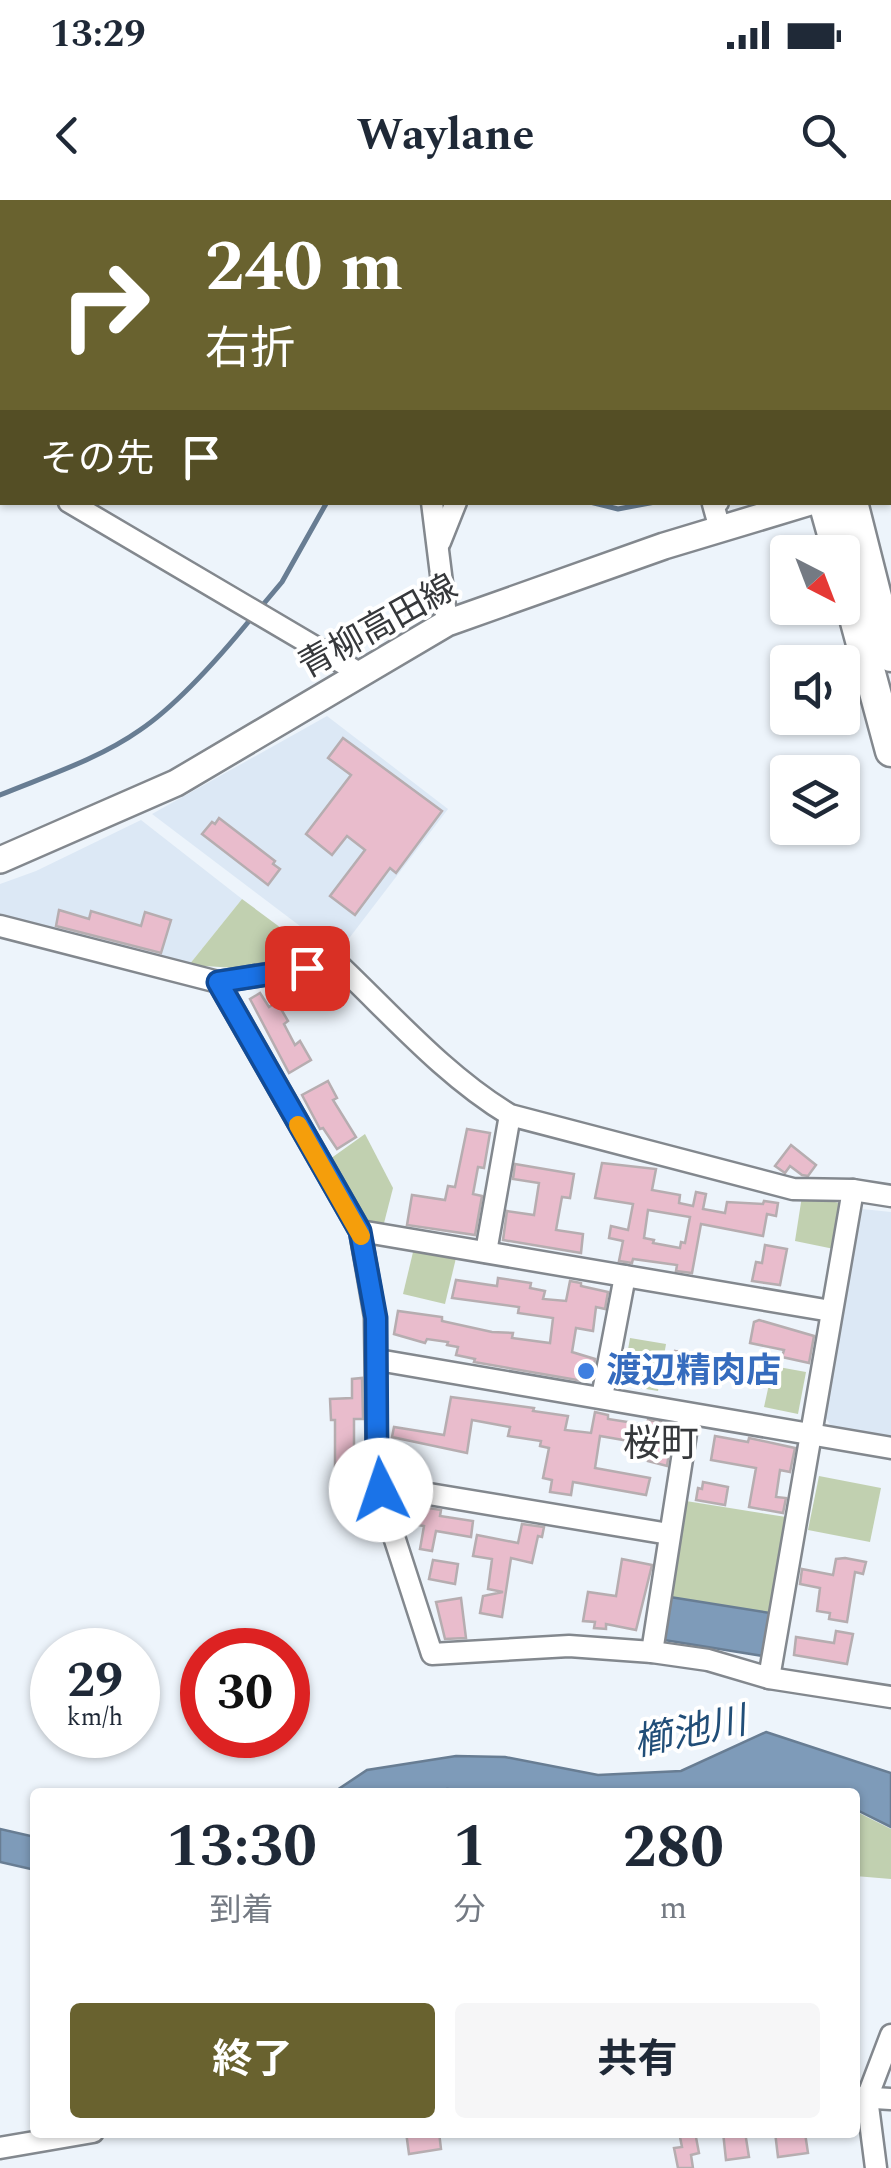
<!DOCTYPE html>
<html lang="ja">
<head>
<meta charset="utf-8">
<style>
  body { margin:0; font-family:Spectral,"Noto Sans JP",serif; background:#f6f6f7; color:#1f2937; height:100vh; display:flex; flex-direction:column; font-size:38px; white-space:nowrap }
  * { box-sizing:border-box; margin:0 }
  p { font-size:32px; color:#747a83 }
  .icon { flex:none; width:55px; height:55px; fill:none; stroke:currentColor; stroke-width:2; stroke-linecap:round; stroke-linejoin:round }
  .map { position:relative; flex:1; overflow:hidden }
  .details { position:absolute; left:30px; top:1588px; width:830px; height:350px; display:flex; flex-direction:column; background:#fff; border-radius:10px; box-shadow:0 2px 8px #0004 }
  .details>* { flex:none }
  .hud { position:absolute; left:0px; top:0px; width:892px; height:305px; box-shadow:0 2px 8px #0004; background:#69622f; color:#fff; overflow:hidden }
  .needle { width:65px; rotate:138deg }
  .tools { position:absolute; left:770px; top:335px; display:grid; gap:20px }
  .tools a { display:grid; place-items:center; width:90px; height:90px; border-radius:10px; background:#fff; box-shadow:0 2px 8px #0004; font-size:50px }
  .speed { position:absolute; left:30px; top:1428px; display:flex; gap:20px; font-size:50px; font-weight:700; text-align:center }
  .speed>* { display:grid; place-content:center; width:130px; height:130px; border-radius:50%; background:#fff; box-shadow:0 2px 8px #0004; line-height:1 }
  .speed small { font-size:25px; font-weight:400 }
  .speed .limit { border:15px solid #d22; background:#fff; color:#111 }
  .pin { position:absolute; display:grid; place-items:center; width:85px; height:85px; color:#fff; margin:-42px; border-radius:20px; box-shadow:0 5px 15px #0006 }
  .me { position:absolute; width:110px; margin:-55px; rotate:356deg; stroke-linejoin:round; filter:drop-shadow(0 0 8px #0008) }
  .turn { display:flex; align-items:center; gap:35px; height:210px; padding:0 40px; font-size:45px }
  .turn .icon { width:130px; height:130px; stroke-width:2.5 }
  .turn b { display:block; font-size:70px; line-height:85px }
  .then { display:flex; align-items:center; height:95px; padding:0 40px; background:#0003; gap:20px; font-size:38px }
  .eta { display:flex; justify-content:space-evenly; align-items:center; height:170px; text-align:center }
  .eta b { font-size:60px; font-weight:700; line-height:70px }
  .button { display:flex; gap:20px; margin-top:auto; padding:20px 40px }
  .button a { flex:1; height:115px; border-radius:10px; background:#69622f; color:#fff; font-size:40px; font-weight:700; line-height:115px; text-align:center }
  .button a+a { background:#f6f6f7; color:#1f2937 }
  .status { display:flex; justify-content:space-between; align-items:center; height:70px; padding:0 50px; background:#fff; direction:ltr }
  .status svg { height:28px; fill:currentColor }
  header { display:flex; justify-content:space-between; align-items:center; height:130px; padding:0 40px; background:#fff; font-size:45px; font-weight:700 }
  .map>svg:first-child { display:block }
  .built { fill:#dce8f5 }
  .green { fill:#c1d0b0 }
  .water { fill:#7e9bb9; stroke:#687d93; stroke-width:2.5 }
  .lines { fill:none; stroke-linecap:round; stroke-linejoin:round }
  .stream { stroke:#687d93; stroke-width:5 }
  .building { fill:#e9bccc; stroke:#b6adb0; stroke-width:2.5; fill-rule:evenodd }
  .minor-casing { stroke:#83888e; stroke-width:25 }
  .major-casing { stroke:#83888e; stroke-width:30 }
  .highway-casing { stroke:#83888e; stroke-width:35 }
  .minor { stroke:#fff; stroke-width:20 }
  .major { stroke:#fff; stroke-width:25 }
  .highway { stroke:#fff; stroke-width:30 }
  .route-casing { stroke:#114b97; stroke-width:25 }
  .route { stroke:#1a73e8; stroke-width:18 }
  .slow { stroke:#f59e0b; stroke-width:18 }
  .shop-dot { fill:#3f7fe0; stroke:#fff; stroke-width:4 }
  .labels { text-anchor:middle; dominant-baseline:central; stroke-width:8; stroke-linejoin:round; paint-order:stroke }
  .street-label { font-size:35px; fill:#36383b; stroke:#fff }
  .shop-label { font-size:35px; font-weight:bold; fill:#366cbe; stroke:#fff; text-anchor:start }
  .neighbourhood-label { font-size:38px; fill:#36383b; stroke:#fff }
  .water-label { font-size:38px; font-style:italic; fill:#214e78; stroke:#fff }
</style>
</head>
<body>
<div class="status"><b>13:29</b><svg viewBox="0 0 49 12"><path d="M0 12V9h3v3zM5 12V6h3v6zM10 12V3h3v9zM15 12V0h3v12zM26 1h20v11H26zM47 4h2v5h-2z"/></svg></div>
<header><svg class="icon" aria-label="back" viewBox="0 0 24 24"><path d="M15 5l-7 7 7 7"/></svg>Waylane<svg class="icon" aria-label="search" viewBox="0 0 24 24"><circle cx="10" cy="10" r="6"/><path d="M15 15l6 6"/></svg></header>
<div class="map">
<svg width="891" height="1968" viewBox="0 0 891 1968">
  <rect width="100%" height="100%" fill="#edf4fb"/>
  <!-- built -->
  <g class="built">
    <polygon points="327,516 448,609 337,754 152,614"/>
    <polygon points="141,620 242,699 189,765 0,719 0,684 36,671"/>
    <polygon points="862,1009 891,1012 891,1237 832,1227 825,1217"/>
  </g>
  <!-- green -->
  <g class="green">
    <polygon points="242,699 323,759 251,769 189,765"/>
    <polygon points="365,934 393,988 383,1027 368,1027 330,959"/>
    <polygon points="802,996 840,1003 834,1049 795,1041"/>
    <polygon points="414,1048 456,1058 445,1104 403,1094"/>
    <polygon points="630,1138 666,1144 658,1191 622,1185"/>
    <polygon points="773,1166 806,1172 798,1214 764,1207"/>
    <polygon points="819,1276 881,1288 870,1342 808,1330"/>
    <polygon points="686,1301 786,1317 770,1413 670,1397"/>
    <polygon points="855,1611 891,1629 891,1679 855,1676"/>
  </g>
  <!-- water -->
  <g class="water">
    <polygon points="670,1397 770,1413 763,1456 664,1440"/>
    <polygon points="766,1532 891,1573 891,1627 855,1609 855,1592 484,1592 447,1589 437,1592 334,1592 367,1570 456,1556 505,1557 598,1575 681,1571"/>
    <polygon points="0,1629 35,1637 35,1670 0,1662"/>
  </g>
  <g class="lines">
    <!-- stream -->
    <g class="stream">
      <polyline points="590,302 618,309 655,302"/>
      <polyline points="261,407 282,382 327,302"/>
      <path d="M0,595c46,-19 99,-36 140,-65 40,-27 83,-77 114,-115"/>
    </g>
  </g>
  <!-- building -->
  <g class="building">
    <polygon points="343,538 442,611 396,673 390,668 355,715 330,696 365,650 347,636 332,655 306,634 351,575 328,558"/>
    <polygon points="219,618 275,661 273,664 280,669 268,685 202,634 212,622 215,624"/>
    <polygon points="59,710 89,719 91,711 141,726 145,712 171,720 161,753 56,726"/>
    <polygon points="260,793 269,807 277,802 288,821 284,824 295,845 300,841 311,860 289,873 250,799"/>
    <polygon points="328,881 337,898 333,900 356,937 337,949 323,928 320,929 302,895"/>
    <polygon points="467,929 490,933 484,968 478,967 473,994 482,996 475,1035 407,1025 412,995 445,1000 448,986 455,987"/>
    <polygon points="791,945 816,965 808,976 802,975 790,966 785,973 775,966"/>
    <path d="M602,963l54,6 -4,21 28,5 -1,8 14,3 3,-14 10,2 -3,15 22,4 2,-11 36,2 1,-3 14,2 -2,13 -9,-2 -4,22 -62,-12 -9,49 -16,-2 1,-6 -44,-6 -1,4 -13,-2 4,-20 -14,-3 2,-12 17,4 5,-26 -38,-6zM648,1010l42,7 -5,26 -4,-1 -1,6 -27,-5 1,-3 -10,-2z"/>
    <polygon points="515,964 574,974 570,998 562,997 556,1030 583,1034 581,1053 503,1040 507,1011 534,1015 539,983 513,979"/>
    <polygon points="765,1045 787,1049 780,1085 752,1081 756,1062 762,1063"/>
    <polygon points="498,1078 531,1083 530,1088 545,1091 543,1099 566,1101 570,1081 581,1083 581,1086 608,1092 605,1109 596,1107 593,1131 576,1128 572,1152 595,1159 593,1172 585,1171 583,1181 474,1162 475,1159 456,1155 458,1147 447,1145 448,1142 427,1139 425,1143 394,1134 398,1111 442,1117 442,1121 492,1132 513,1133 512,1138 550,1143 553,1118 518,1113 519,1107 452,1098 456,1080 497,1086"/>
    <polygon points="759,1120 814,1136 809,1163 782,1157 784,1150 750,1143 754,1122"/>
    <polygon points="675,1151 691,1154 685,1186 668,1183"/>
    <polygon points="362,1178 363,1219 354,1219 354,1259 357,1258 361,1294 335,1304 335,1220 331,1220 330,1199 352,1198 352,1179"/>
    <polygon points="451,1197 534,1208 533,1211 568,1216 565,1230 591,1233 595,1212 608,1215 608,1219 647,1225 648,1220 661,1222 657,1243 670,1247 667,1266 648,1261 652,1245 600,1236 595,1268 650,1278 646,1295 573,1282 571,1295 550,1292 552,1280 543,1278 549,1248 540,1246 541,1241 508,1236 510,1227 472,1220 467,1253 392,1237 394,1227 444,1235"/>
    <polygon points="715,1236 748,1242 749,1238 795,1248 790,1272 780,1270 776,1297 786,1298 783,1313 749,1307 756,1268 711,1260"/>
    <polygon points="703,1282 728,1287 725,1305 696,1300 698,1288 702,1289"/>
    <polygon points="404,1304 441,1310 440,1316 473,1321 471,1337 436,1331 432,1351 420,1349 424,1326 406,1323 402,1317"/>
    <polygon points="522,1324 544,1327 542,1337 538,1336 532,1363 511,1358 502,1417 480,1413 483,1396 503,1392 488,1389 492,1359 473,1356 477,1335 518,1343"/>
    <polygon points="845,1358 866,1362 863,1374 855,1372 847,1422 829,1419 830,1413 817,1411 820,1388 800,1384 802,1369 833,1375 836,1359"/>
    <polygon points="622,1359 652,1365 636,1430 606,1424 606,1429 594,1428 595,1422 583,1421 588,1392 616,1396"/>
    <polygon points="433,1360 458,1364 455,1384 429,1379"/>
    <polygon points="461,1398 466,1438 445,1439 436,1402"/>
    <polygon points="836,1431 853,1434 847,1464 794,1455 796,1437 834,1443"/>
    <polygon points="406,1932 439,1932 441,1949 409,1954"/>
    <polygon points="679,1932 695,1932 699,1953 691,1955 693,1968 678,1968 674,1948 682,1947"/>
    <polygon points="723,1932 745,1932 749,1957 726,1960"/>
    <polygon points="775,1932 805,1933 808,1953 778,1957"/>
  </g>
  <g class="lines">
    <!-- minor casing -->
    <g class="minor-casing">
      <g id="minor">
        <polyline points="362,0 364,2"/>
        <polyline points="724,0 725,2"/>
        <polyline points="85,2 86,0"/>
        <polyline points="0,150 2,146"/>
        <polyline points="0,262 2,263"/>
        <polyline points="69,302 361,474"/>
        <polyline points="432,302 447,423"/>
        <polyline points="718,302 713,304 720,329"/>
        <polyline points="440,342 456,302"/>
        <polyline points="0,726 218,782 360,1031 375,1117 377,1271 386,1312 432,1454 569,1446 652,1452 708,1460 769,1478 891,1497"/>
        <path d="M218,782l119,-19c55,52 108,113 173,152l283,74 60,1 38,6"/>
        <polyline points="360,1031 831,1111"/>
        <polyline points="486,1052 510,915"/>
        <polyline points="378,1160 891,1248"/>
        <polyline points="602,1197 625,1076"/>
        <polyline points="381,1290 399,1289 669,1334"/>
        <polyline points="652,1452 689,1214"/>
        <polyline points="769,1478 853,990"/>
        <polyline points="857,1897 891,1899"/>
        <polyline points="0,1948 93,1932"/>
        <polyline points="876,1968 867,1898 891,1835"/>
      </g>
    </g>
    <!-- major casing -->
    <g class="major-casing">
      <g id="major">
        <polyline points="890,273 891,273"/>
        <polyline points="0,660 176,583 447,423 664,346 810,302"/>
      </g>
    </g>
    <!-- highway casing -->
    <g class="highway-casing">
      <g id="highway">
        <polyline points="779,0 779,2"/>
        <polyline points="808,0 808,2"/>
        <polyline points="824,302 838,352"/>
        <polyline points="852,302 891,456"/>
        <polyline points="842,370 891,551"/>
      </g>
    </g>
    <!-- minor -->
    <use href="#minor" class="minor"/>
    <!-- major -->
    <use href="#major" class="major"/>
    <!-- highway -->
    <use href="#highway" class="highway"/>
  </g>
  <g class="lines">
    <!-- route casing -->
    <g class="route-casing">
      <polyline id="route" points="307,768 218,782 360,1031 376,1118 377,1271 381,1290"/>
    </g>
    <!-- route -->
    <use href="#route" class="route"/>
    <!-- slow -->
    <polyline class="slow" points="298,925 361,1036"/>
  </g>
  <!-- markers -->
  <circle class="shop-dot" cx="586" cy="1171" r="10"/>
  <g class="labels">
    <!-- street labels -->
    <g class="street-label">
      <text transform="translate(378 427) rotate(-29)">青柳高田線</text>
    </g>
    <!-- shop labels -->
    <g class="shop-label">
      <text x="606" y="1171">渡辺精肉店</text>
    </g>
    <!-- neighbourhood labels -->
    <g class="neighbourhood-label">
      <text x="661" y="1245">桜町</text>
    </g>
    <!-- water labels -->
    <g class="water-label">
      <text transform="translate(690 1533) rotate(-12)">櫛池川</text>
    </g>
  </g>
</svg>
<div class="tools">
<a><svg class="needle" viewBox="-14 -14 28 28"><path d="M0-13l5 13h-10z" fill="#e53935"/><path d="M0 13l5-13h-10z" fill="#747a83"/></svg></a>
<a><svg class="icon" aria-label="sound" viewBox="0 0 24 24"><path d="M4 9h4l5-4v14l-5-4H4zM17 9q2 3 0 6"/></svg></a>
<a><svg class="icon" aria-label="layers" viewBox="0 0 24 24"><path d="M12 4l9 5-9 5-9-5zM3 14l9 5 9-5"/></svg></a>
</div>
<div class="speed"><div>29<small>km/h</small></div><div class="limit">30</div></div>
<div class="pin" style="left:307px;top:768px;background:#d93025"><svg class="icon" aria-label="arrive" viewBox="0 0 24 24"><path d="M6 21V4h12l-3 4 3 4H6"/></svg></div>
<svg class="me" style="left:381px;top:1290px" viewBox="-20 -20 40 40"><circle r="19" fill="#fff"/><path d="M0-13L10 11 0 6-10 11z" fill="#1a73e8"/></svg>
<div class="hud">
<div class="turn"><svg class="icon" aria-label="right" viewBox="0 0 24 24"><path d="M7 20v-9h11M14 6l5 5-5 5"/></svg><div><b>240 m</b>右折</div></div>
<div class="then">その先<svg class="icon" aria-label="arrive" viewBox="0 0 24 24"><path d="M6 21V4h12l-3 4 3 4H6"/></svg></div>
</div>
<section class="details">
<div class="eta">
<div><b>13:30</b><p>到着</p></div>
<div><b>1</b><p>分</p></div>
<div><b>280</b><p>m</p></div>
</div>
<div class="button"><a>終了</a><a>共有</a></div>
</section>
</div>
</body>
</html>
